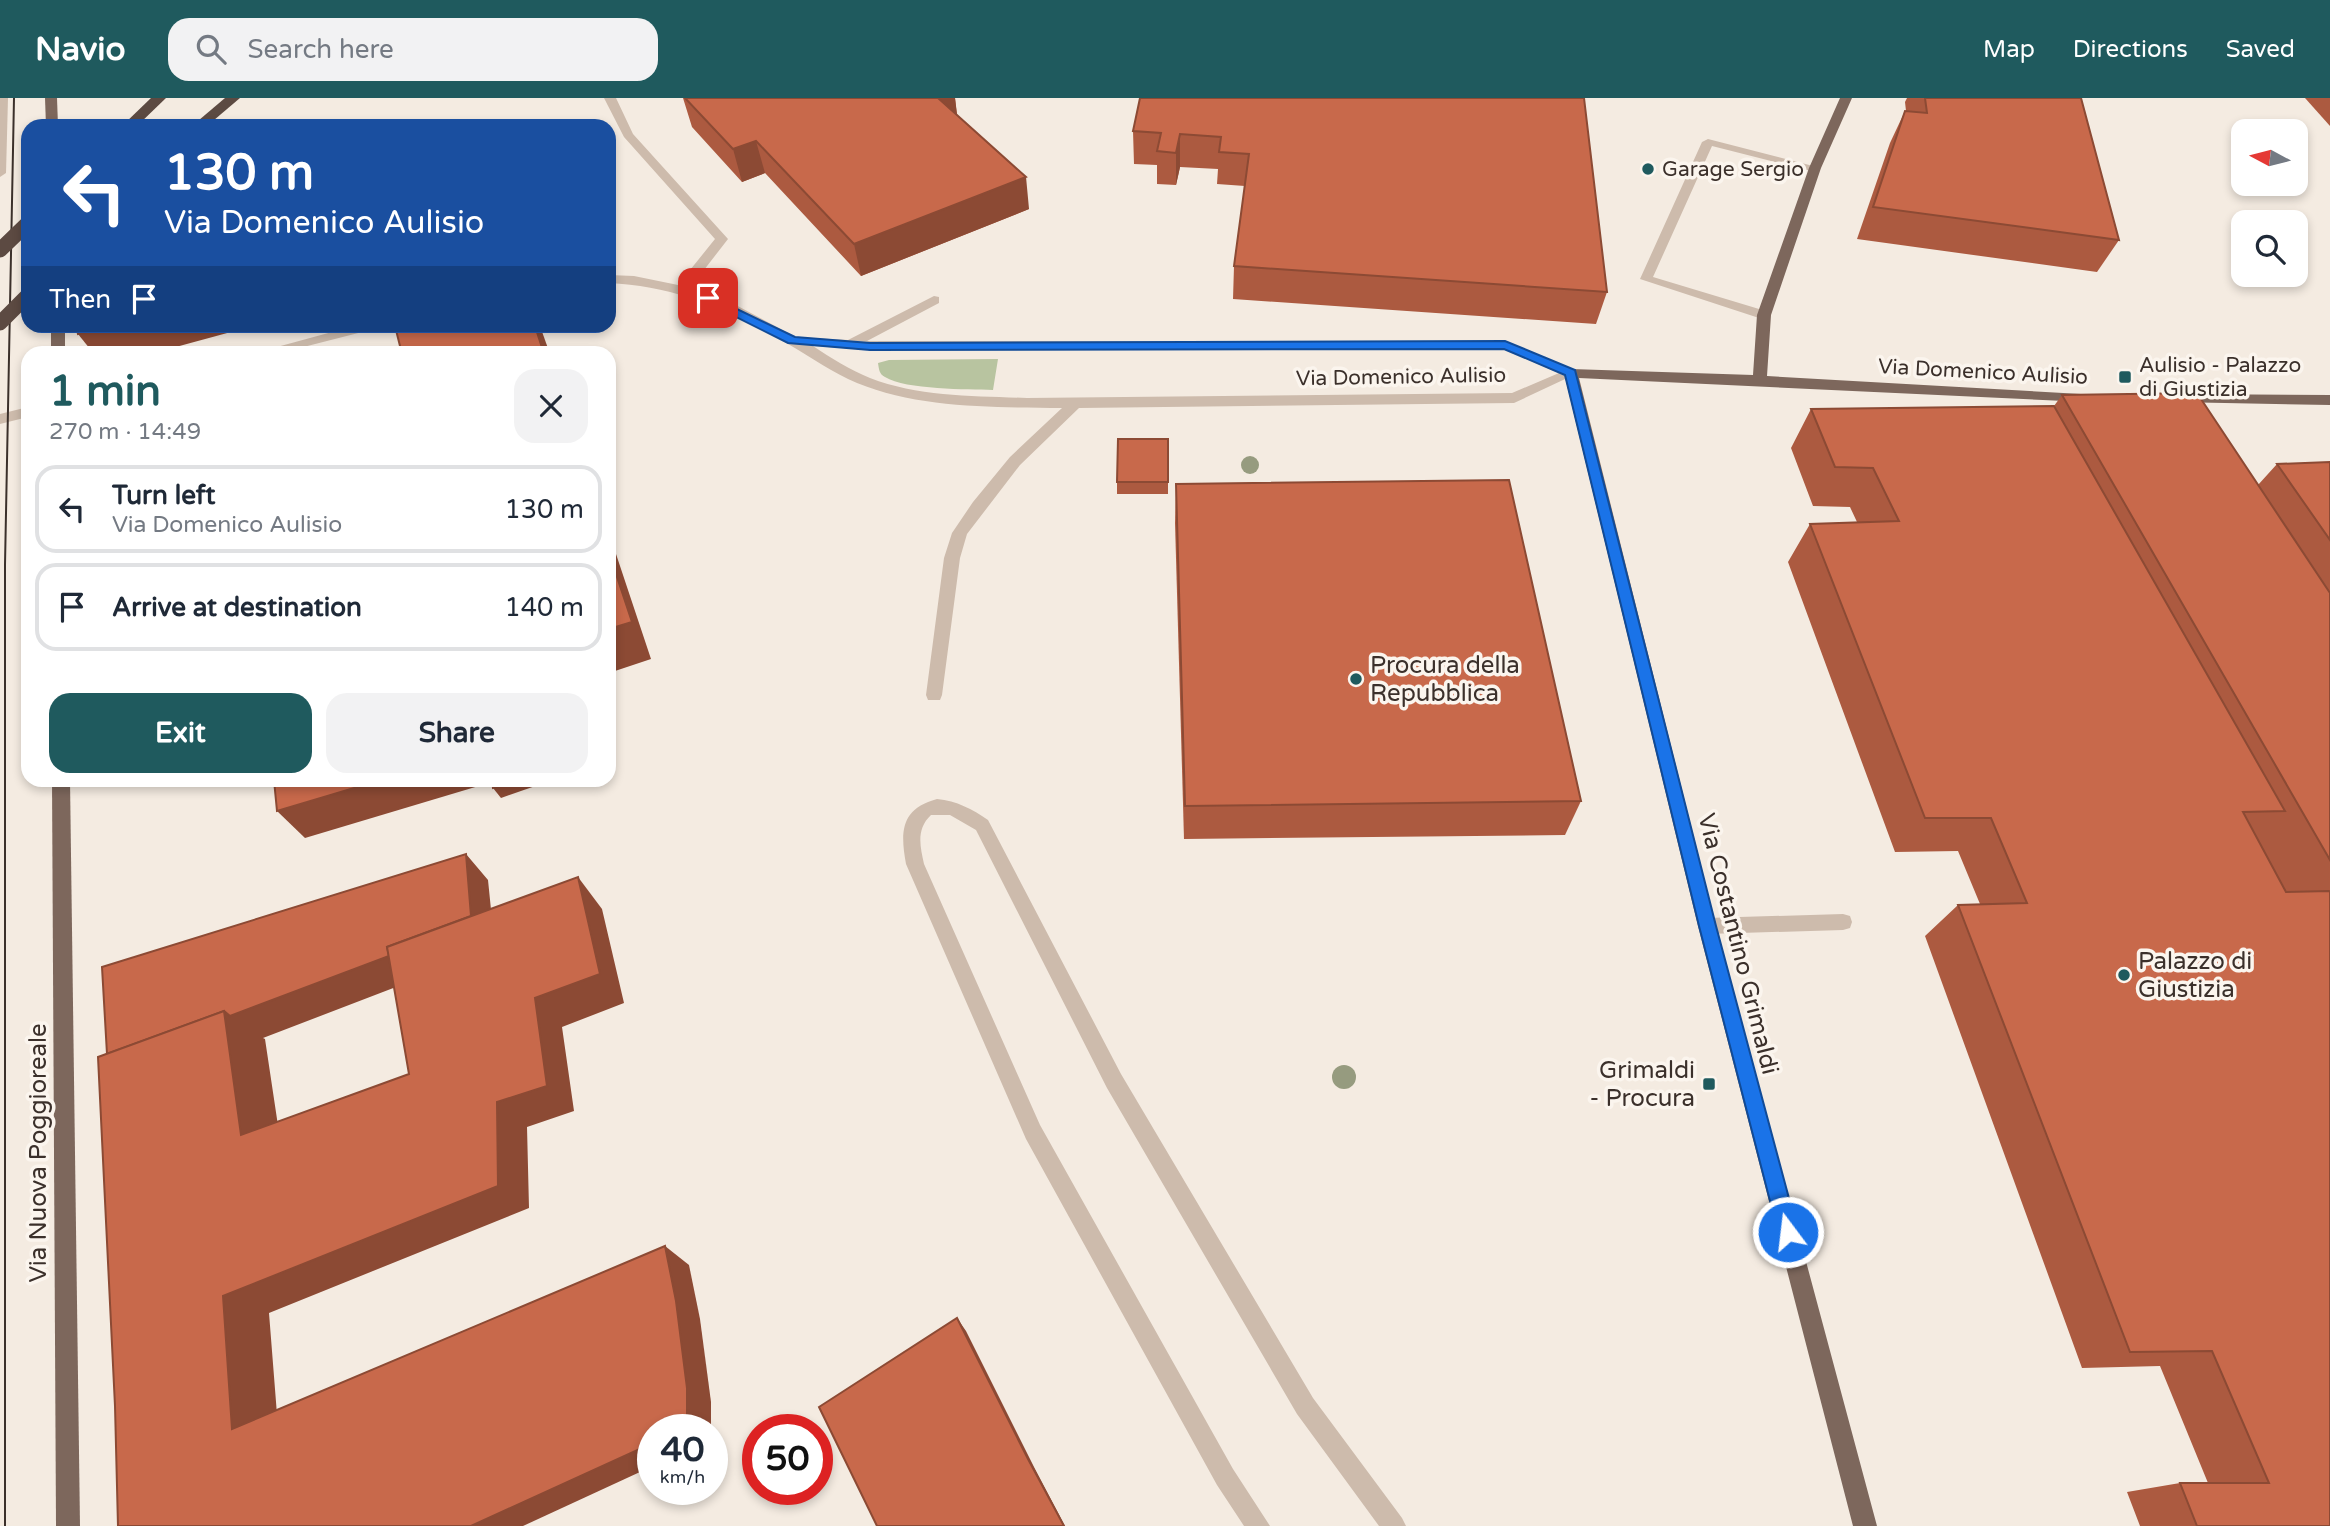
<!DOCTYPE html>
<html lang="en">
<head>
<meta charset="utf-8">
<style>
  body { margin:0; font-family:"Varela Round",sans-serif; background:#f2f2f3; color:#1f2937; height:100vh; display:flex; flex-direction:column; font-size:26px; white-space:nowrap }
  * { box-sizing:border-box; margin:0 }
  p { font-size:23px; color:#747a83 }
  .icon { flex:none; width:38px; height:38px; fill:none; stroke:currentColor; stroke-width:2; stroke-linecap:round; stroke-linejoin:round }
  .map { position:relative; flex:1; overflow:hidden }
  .details { position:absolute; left:21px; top:248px; width:595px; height:441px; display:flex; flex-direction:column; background:#fff; border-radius:21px; box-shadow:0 4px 10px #0003 }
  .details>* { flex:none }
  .top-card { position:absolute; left:21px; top:21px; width:595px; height:214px; border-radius:21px; box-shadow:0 4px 10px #0003; background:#1a4fa0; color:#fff; overflow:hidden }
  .needle { width:46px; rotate:277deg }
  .buttons { position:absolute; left:2231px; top:21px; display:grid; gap:14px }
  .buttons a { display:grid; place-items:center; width:77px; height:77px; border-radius:14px; background:#fff; box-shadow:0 4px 10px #0003; font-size:35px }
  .speed { position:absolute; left:637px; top:1316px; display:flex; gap:14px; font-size:35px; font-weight:700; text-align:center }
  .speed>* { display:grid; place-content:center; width:91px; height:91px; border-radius:50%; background:#fff; box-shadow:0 4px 10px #0003; line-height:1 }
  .speed small { font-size:18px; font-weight:400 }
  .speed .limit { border:10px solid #d22; background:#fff; color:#111 }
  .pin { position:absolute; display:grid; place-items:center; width:60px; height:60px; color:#fff; margin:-30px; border-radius:14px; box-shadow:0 4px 10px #0006 }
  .me { position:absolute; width:77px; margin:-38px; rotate:345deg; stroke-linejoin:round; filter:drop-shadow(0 0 5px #0008) }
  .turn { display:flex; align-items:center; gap:24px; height:147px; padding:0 28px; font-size:32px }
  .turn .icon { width:91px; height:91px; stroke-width:2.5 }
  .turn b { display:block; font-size:49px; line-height:60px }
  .then { display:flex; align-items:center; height:66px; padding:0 28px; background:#0003; gap:14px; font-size:26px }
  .round { display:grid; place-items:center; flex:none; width:74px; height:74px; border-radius:21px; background:#f2f2f3 }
  .overview { display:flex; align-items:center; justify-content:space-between; height:119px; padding:0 28px }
  h1 { font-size:42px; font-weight:700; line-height:52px; color:#1f5a5e }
  .button { display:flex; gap:14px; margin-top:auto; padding:14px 28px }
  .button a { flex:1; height:80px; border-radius:21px; background:#1f5a5e; color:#fff; font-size:28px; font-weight:700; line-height:80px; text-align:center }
  .button a+a { background:#f2f2f3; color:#1f2937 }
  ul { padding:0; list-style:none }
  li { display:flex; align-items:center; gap:21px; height:88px; margin:0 14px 10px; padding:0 14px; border:4px solid #e0e1e3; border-radius:21px }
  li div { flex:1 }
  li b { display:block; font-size:26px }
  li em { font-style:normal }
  header { display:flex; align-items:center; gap:42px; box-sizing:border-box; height:98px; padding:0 35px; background:#1f5a5e; color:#fff }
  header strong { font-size:33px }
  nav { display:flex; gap:38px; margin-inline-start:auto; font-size:24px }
  .search { width:490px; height:63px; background:#f2f2f3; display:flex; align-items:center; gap:18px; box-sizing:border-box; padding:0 24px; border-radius:21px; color:#747a83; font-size:26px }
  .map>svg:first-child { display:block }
  .green { fill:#b8c4a0 }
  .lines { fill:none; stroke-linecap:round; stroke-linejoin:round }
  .minor { fill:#cdbbac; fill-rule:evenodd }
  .major { fill:#7d675c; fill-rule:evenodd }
  .highway { fill:#5c4a42; fill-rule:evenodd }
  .tram { stroke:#3b302b; stroke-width:2 }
  .highway-bridge { stroke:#5c4a42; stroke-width:15 }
  .tree { fill:#969b7f }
  .wall { fill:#ac5a40 }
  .shaded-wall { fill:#8c4a34 }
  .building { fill:#c8694b; stroke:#8c4a34; stroke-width:2 }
  .route { fill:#1a73e8; stroke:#114b97; stroke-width:2 }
  .poi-dot { fill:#1f5a5e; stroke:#fbf5ee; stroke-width:2.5 }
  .labels { text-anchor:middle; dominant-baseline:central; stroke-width:7; stroke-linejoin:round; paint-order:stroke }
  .far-poi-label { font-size:21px; fill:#3b302b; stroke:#fbf5ee; text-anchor:start }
  .far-street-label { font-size:21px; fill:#3b302b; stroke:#fbf5ee }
  .poi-label { font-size:24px; fill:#3b302b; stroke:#fbf5ee; text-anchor:start }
  .street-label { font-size:24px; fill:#3b302b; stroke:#fbf5ee }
</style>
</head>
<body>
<header>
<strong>Navio</strong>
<div class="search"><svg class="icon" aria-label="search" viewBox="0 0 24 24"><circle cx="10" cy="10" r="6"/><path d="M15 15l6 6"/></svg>Search here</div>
<nav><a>Map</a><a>Directions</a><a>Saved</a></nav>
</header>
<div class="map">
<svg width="2330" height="1428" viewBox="0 0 2330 1428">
  <rect width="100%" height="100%" fill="#f4ebe1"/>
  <!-- green -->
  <path class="green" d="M998,261l-5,31c-25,-1 -87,0 -108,-13 -6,-3 -6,-8 -7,-14l11,-3z"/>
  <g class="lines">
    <!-- minor -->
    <g class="minor">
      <polygon points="0,0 8,0 6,75 0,79"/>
      <path d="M604,0h12l17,36 95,105 -38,49 42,15 64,34 52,3 86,-44 5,1v6l-72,38h638l73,32 -64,30 -435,5 -59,57 -53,69 -7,24 -18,137 -2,5h-12l-2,-5 18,-137 8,-25 21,-31 37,-45 52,-49c-66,-1 -142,1 -205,-25 -24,-10 -46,-26 -69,-39 -56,-34 -113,-58 -179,-61v-8l25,1 44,9 37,-46 -91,-102zM813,248l57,4 633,-1 56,24 -47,20 -485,5c-51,-2 -108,-1 -157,-20 -20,-8 -39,-20 -57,-32z"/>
      <polygon points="1708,41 1821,70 1815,74 1712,48 1653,179 1769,214 1769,220 1759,220 1640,181 1702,44"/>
      <polygon points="354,228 376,228 374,231 276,256 251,256"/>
      <polygon points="28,309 28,319 0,326 0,316"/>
      <path d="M937,701c20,2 35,10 51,21l133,254 192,324 89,120 4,8h-27l-82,-112 -190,-326 -131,-258 -26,-15h-19c-15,14 -11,31 -7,49l116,261 193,344 37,57h-26l-27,-41 -191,-346 -120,-275c-6,-33 -5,-55 31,-65z"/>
      <polygon points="1843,816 1850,818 1852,824 1850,830 1843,832 1707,836 1700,834 1698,828 1700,822 1707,820"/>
    </g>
    <!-- major -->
    <g class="major">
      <polygon points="45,0 57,0 58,28 46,28"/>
      <polygon points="1840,0 1852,0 1821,70 1771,217 1767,278 2081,296 2086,298 2086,304 1579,280 1716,828 1877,1428 1853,1428 1698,828 1564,275 1571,271 1753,277 1757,217 1809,70"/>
      <rect x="51" y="228" width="14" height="28"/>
      <polygon points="2179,296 2330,297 2330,307 2174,304 2174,298"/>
      <polygon points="52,682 70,682 80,1428 56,1428"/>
    </g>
    <!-- highway -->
    <g class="highway">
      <polygon points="151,0 166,0 137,28 122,28"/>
      <polygon points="225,0 240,0 207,28 192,28"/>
    </g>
    <!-- tram -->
    <polyline class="tram" points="5,1428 5,467 14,0"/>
    <!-- highway-bridge -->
    <g class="highway-bridge">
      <polyline points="0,152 28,125"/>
      <polyline points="0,225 28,197"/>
    </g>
  </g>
  <!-- trees -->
  <g class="tree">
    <circle cx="1250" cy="367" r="9"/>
    <circle cx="1344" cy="979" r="12"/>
  </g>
  <!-- wall -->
  <g class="wall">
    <polygon points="683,0 955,0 957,18 1029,111 861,178 765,75 742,84 692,29"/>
    <polygon points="1140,0 1607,194 1596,226 1233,201 1234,168 1245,88 1217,86 1218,71 1180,69 1176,87 1157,86 1157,67 1134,66 1133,33"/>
    <polygon points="1907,0 2081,0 2119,142 2097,174 1857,141 1890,45 1905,13 1906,13 1905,4"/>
    <polygon points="2305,0 2330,0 2330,28"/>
    <polygon points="2062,297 2258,387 2277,366 2330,364 2330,1428 2140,1428 2127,1394 2180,1385 2208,1385 2160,1268 2082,1270 1925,838 1958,807 1980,806 1958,753 1895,754 1788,464 1810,426 1857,424 1850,409 1813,408 1791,350 1811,311 2054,308"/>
    <polygon points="1168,341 1168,396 1117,396 1117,384"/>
    <polygon points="1176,386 1581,703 1565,737 1184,741 1175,425"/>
  </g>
  <!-- shaded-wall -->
  <g class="shaded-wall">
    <polygon points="936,0 955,0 958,24"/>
    <polygon points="1180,36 1180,69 1176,87 1176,55"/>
    <polygon points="756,43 765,75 742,84 733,51"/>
    <polygon points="1026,79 1029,111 861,178 854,146"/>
    <polygon points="109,228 253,228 150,256 94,256 78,236"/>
    <polygon points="535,228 540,228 550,256 544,256"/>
    <polygon points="609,435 651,561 609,575"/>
    <polygon points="381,682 492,682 492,684 305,740 277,713"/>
    <polygon points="516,682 543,682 544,685 501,700 493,690"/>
    <polygon points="466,756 488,782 495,851 263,940 265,941 283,1061 241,1037 224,913"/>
    <polygon points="578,779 602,811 624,905 562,929 574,1013 527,1029 529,1110 269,1215 279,1342 232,1331 223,1198 497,1004"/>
    <polygon points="665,1148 689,1167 700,1221 711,1304 711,1332 683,1332"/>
    <polygon points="957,1220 966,1233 1034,1369 1065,1428 1064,1428 1028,1361"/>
    <polygon points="653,1345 653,1368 523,1428 471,1428"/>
  </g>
  <!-- building -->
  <g class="building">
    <polygon points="685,0 938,0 1026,79 854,146 756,43 733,51"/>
    <polygon points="1140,0 1584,0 1607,194 1234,168 1249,56 1219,54 1221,39 1180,36 1176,55 1157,53 1161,35 1133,33"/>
    <polygon points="1925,0 2081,0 2119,142 1873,109 1905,13 1927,15"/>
    <polygon points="332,23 334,28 310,28"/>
    <polygon points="76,228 109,228 78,236"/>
    <polygon points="395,228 535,228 544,256 402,256"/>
    <polygon points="2197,295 2330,495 2330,762 2062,297"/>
    <polygon points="2054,308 2285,713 2243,714 2286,794 2329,793 2330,794 2330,1428 2197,1428 2180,1385 2269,1385 2212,1253 2130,1254 1958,807 2027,805 1991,720 1925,720 1810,426 1899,423 1873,370 1835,369 1811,311"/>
    <polygon points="1118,341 1168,341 1168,384 1117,384"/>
    <polygon points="2330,364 2330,442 2277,366"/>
    <polygon points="1509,382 1581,703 1185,708 1176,386"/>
    <polygon points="609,455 632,524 609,531"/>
    <polygon points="274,682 381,682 277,713"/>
    <polygon points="492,682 516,682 493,690"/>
    <polygon points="466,756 471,818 387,849 389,858 230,918 224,913 107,956 102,869"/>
    <polygon points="578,779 600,876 535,900 547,988 497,1004 498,1088 223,1198 232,1331 665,1148 676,1203 687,1290 687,1330 683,1332 653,1332 653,1345 471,1428 118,1428 115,1308 98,959 224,913 241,1037 409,976 387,849"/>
    <polygon points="957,1220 1028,1361 1064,1428 877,1428 819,1309"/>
  </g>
  <!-- route -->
  <polygon class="route" points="708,197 795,239 870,245 1505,243 1575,272 1716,828 1798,1134 1795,1141 1788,1144 1781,1141 1778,1134 1699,828 1565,277 1504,251 870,252 788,245 704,203 704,198"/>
  <!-- markers -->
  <g class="poi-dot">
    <circle cx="1648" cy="71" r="7"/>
    <rect x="2118" y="272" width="14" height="14" rx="3.5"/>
    <circle cx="1356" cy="581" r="7"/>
    <circle cx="2124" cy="877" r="7"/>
    <rect x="1702" y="979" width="14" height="14" rx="3.5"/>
  </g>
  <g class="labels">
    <!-- far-poi labels -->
    <g class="far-poi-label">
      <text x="1662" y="71">Garage Sergio</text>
      <text x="2139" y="267">Aulisio - Palazzo<tspan x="2139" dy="24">di Giustizia</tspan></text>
    </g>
    <!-- far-street labels -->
    <g class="far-street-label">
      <text transform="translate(1983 274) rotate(3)">Via Domenico Aulisio</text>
      <text transform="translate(1401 279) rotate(-1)">Via Domenico Aulisio</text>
    </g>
    <!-- poi labels -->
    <g class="poi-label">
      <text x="1370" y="567">Procura della<tspan x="1370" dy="28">Repubblica</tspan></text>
      <text x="2138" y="863">Palazzo di<tspan x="2138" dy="28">Giustizia</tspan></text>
      <text x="1695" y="972" text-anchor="end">Grimaldi<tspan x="1695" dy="28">- Procura</tspan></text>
    </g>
    <!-- street labels -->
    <g class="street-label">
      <text transform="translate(1738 846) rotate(76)">Via Costantino Grimaldi</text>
      <text transform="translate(38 1055) rotate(-90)">Via Nuova Poggioreale</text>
    </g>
  </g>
</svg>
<div class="buttons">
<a><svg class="needle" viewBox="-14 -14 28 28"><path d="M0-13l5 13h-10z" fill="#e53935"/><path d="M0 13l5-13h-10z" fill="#747a83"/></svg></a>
<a><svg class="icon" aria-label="search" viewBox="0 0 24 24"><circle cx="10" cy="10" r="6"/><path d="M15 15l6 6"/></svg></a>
</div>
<div class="speed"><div>40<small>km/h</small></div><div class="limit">50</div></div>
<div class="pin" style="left:708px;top:200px;background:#d93025"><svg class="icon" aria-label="arrive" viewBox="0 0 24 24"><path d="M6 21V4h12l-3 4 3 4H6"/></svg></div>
<svg class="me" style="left:1788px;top:1134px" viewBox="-20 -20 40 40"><circle r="17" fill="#1a73e8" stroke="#fff" stroke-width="3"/><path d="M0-11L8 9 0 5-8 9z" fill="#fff"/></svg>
<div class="top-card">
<div class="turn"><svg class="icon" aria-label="left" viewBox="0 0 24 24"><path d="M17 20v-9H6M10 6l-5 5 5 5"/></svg><div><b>130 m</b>Via Domenico Aulisio</div></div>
<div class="then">Then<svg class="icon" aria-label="arrive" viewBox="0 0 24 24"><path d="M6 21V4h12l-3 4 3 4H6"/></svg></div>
</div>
<section class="details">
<div class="overview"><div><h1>1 min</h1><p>270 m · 14:49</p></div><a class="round"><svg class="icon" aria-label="close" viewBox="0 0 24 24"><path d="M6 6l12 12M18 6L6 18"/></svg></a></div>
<ul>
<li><svg class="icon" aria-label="left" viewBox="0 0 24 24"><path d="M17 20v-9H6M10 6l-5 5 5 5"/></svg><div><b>Turn left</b><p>Via Domenico Aulisio</p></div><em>130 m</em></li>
<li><svg class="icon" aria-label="arrive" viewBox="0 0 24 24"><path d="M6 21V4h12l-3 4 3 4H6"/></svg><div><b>Arrive at destination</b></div><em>140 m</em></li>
</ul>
<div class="button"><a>Exit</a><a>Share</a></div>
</section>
</div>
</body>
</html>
